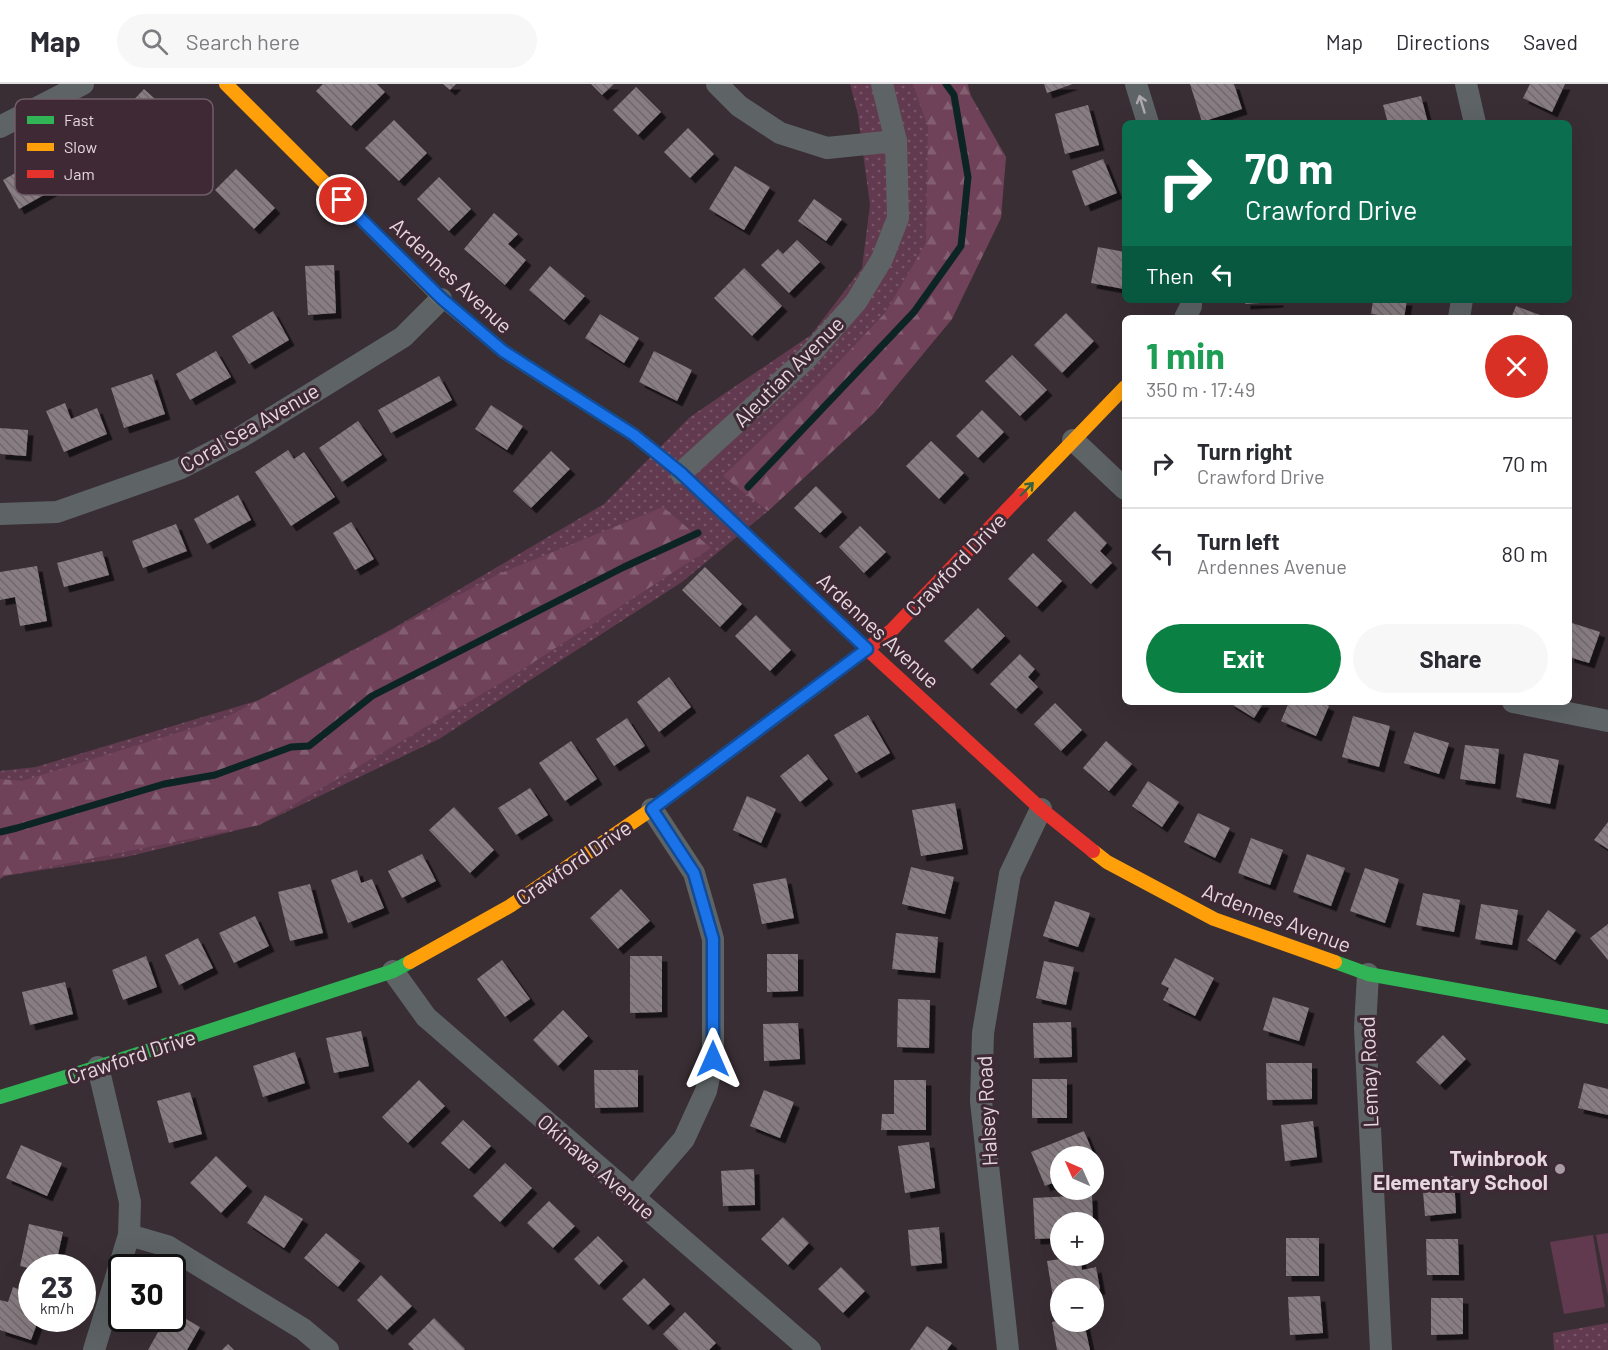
<!DOCTYPE html>
<html lang="en">
<head>
<meta charset="utf-8">
<style>
  body { margin:0; font-family:Barlow,sans-serif; background:#f7f7f7; color:#2b2b33; height:100vh; display:flex; flex-direction:column; font-size:22px; white-space:nowrap }
  * { box-sizing:border-box; margin:0 }
  p { font-size:20px; color:#7c7c81 }
  .icon { flex:none; width:33px; height:33px; fill:none; stroke:currentColor; stroke-width:2; stroke-linecap:round; stroke-linejoin:round }
  .map { position:relative; flex:1; overflow:hidden }
  .sheet { position:absolute; left:1122px; top:231px; width:450px; height:390px; display:flex; flex-direction:column; background:#fff; border-radius:9px; box-shadow:0 6px 24px #0002 }
  .sheet>* { flex:none }
  .banner { position:absolute; left:1122px; top:36px; width:450px; height:183px; border-radius:9px; box-shadow:0 6px 24px #0002; background:#0b6e4f; color:#fff; overflow:hidden }
  .needle { width:39px; rotate:315deg }
  .tools { position:absolute; left:1050px; top:1062px; display:grid; gap:12px }
  .tools a { display:grid; place-items:center; width:54px; height:54px; border-radius:50%; background:#fff; box-shadow:0 6px 24px #0002; font-size:30px }
  .speed { position:absolute; left:18px; top:1170px; display:flex; gap:12px; font-size:30px; font-weight:700; text-align:center }
  .speed>* { display:grid; place-content:center; width:78px; height:78px; border-radius:50%; background:#fff; box-shadow:0 6px 24px #0002; line-height:1 }
  .speed small { font-size:15px; font-weight:400 }
  .speed .limit { border:3px solid #111; border-radius:9px; background:#fff; color:#111 }
  .pin { position:absolute; display:grid; place-items:center; width:51px; height:51px; color:#fff; margin:-26px; border:3px solid #fff; border-radius:50%; box-shadow:0 2px 6px #0007 }
  .me { position:absolute; width:66px; margin:-33px; rotate:0deg; stroke-linejoin:round; filter:drop-shadow(0 0 4px #0008) }
  .turn { display:flex; align-items:center; gap:21px; height:126px; padding:0 24px; font-size:27px }
  .turn .icon { width:78px; height:78px; stroke-width:2.5 }
  .turn b { display:block; font-size:42px; line-height:51px }
  .then { display:flex; align-items:center; height:57px; padding:0 24px; background:#0003; gap:12px; font-size:22px }
  .round { display:grid; place-items:center; flex:none; width:63px; height:63px; border-radius:32px; background:#f7f7f7 }
  .head { display:flex; align-items:center; justify-content:space-between; height:102px; padding:0 24px }
  h1 { font-size:36px; font-weight:700; line-height:45px; color:#1e9e55 }
  .button { display:flex; gap:12px; margin-top:auto; padding:12px 24px }
  .button a { flex:1; height:69px; border-radius:36px; background:#0b8043; color:#fff; font-size:24px; font-weight:700; line-height:69px; text-align:center }
  .button a+a { background:#f7f7f7; color:#2b2b33 }
  ul { padding:0; list-style:none }
  li { display:flex; align-items:center; gap:18px; height:90px; padding:0 24px; border-top:2px solid #e1e1e2 }
  li div { flex:1 }
  li b { display:block; font-size:22px }
  li em { font-style:normal }
  header { display:flex; align-items:center; gap:36px; box-sizing:border-box; height:84px; padding:0 30px; background:#fff; border-bottom:2px solid #e1e1e2 }
  header strong { font-size:28px }
  nav { display:flex; gap:33px; margin-inline-start:auto; font-size:21px }
  .search { width:420px; height:54px; background:#f7f7f7; display:flex; align-items:center; gap:15px; box-sizing:border-box; padding:0 21px; border-radius:33px; color:#7c7c81; font-size:22px }
  .map>svg:first-child { display:block }
  .grass { fill:url(#grass-dots) }
  .forest { fill:url(#forest-firs) }
  .garden { fill:#623a4f }
  .lines { fill:none; stroke-linecap:round; stroke-linejoin:round }
  .stream { stroke:#0d2424; stroke-width:7 }
  .building { fill:url(#building-back-hatch); filter:url(#shadow) }
  .street { stroke:#5e6465; stroke-width:22 }
  .fast { stroke:#30b455; stroke-width:14 }
  .slow { stroke:#ff9f0a; stroke-width:14 }
  .jam { stroke:#e5322d; stroke-width:14 }
  .oneway { stroke:#afa9ad }
  .oneway2 { stroke:#386141 }
  .route-casing { stroke:#114b97; stroke-width:15 }
  .route { stroke:#1a73e8; stroke-width:10 }
  .poi-dot { fill:#a99ca2; stroke:#3e2934; stroke-width:2 }
  .labels { text-anchor:middle; dominant-baseline:central; stroke-width:6; stroke-linejoin:round; paint-order:stroke }
  .street-label { font-size:21px; fill:#e5d7dd; stroke:#3e2934 }
  .poi-label { font-size:21px; font-weight:bold; fill:#e5d7dd; stroke:#3e2934; text-anchor:end }
  .key { fill:#3e2934; stroke:#705d67; stroke-width:1.5 }
  .key-label { font-size:16px; fill:#e5d7dd }
</style>
</head>
<body>
<header>
<strong>Map</strong>
<div class="search"><svg class="icon" aria-label="search" viewBox="0 0 24 24"><circle cx="10" cy="10" r="6"/><path d="M15 15l6 6"/></svg>Search here</div>
<nav><a>Map</a><a>Directions</a><a>Saved</a></nav>
</header>
<div class="map">
<svg width="1608" height="1266" viewBox="0 0 1608 1266">
  <defs>
    <pattern id="grass-dots" width="8" height="8" patternUnits="userSpaceOnUse" patternTransform="scale(1.5)"><rect width="8" height="8" fill="#623a4f"/><path d="M2 2h.1M6 6h.1" fill="none" stroke="#785668" stroke-width="1.8" stroke-linecap="round"/></pattern>
    <pattern id="forest-firs" width="22" height="20" patternUnits="userSpaceOnUse" patternTransform="scale(1.5)"><rect width="22" height="20" fill="#6f4259"/><path d="M5 1l3.5 6h-7zM16 11l3.5 6h-7z" fill="#835d70"/></pattern>
    <pattern id="building-back-hatch" width="6" height="6" patternUnits="userSpaceOnUse" patternTransform="scale(1.5)"><rect width="6" height="6" fill="#877d82"/><path d="M-1 5l2 2M0 0l6 6M5-1l2 2" fill="none" stroke="#70686c"/></pattern>
    <filter id="shadow"><feDropShadow dx="5.5" dy="5.5" stdDeviation="0" flood-color="#0009"/></filter>
  </defs>
  <rect width="100%" height="100%" fill="#392e34"/>
  <!-- grass -->
  <g class="grass">
    <polygon points="850,0 968,0 987,98 952,235 874,329 768,427 682,498 439,655 259,741 126,773 4,792 0,788 0,687 36,683 259,616 392,545 604,420 690,333 811,251 862,184 870,121 858,31"/>
    <polygon points="1608,1239 1608,1266 1554,1266 1553,1249"/>
  </g>
  <!-- forest -->
  <g class="forest">
    <polygon points="913,0 967,0 971,12 1006,73 1001,134 952,235 874,329 768,427 723,392 805,314 885,229 926,159 928,43"/>
    <polygon points="663,423 711,464 509,594 259,741 4,792 0,795 0,695 22,697 225,634 499,490"/>
  </g>
  <!-- garden -->
  <g class="garden">
    <polygon points="1608,1149 1608,1212 1596,1151"/>
    <polygon points="1593,1151 1605,1223 1564,1230 1550,1158"/>
  </g>
  <g class="lines">
    <!-- stream -->
    <g class="stream">
      <polyline points="748,403 914,228 961,162 968,93 954,11 946,0"/>
      <polyline points="0,748 17,744 164,700 215,691 291,663 309,662 372,612 624,483 698,449"/>
    </g>
  </g>
  <!-- building -->
  <g class="building">
    <polygon points="323,0 377,0 385,8 351,42 316,7"/>
    <polygon points="443,0 456,0 450,6"/>
    <polygon points="591,0 614,0 602,11"/>
    <polygon points="1044,0 1073,0 1047,9"/>
    <polygon points="1190,0 1234,0 1242,25 1202,38"/>
    <polygon points="1530,0 1565,0 1552,28 1523,14"/>
    <polygon points="636,3 661,28 638,51 613,26"/>
    <polygon points="144,5 189,46 175,62 129,21"/>
    <polygon points="1421,12 1428,39 1388,39 1383,21"/>
    <polygon points="1088,21 1099,61 1065,70 1055,30"/>
    <polygon points="394,36 427,69 399,97 365,64"/>
    <polygon points="688,44 714,70 690,94 664,68"/>
    <polygon points="49,70 65,99 19,125 3,96"/>
    <polygon points="1103,75 1117,109 1085,122 1072,87"/>
    <polygon points="735,82 770,103 744,146 709,125"/>
    <polygon points="236,85 275,124 254,145 215,106"/>
    <polygon points="439,93 471,125 449,147 417,115"/>
    <polygon points="814,115 842,135 826,157 798,137"/>
    <polygon points="494,129 518,150 508,160 526,176 505,201 464,165"/>
    <polygon points="797,156 820,178 789,209 761,181 778,165 783,170"/>
    <polygon points="1098,163 1125,168 1124,205 1091,199"/>
    <polygon points="334,181 336,229 308,231 305,182"/>
    <polygon points="550,182 585,212 564,236 529,206"/>
    <polygon points="744,184 782,222 752,252 714,214"/>
    <polygon points="1245,216 1278,216 1278,218 1245,220"/>
    <polygon points="1373,216 1407,216 1404,234 1371,230"/>
    <polygon points="1516,222 1548,234 1511,234"/>
    <polygon points="273,227 289,256 249,280 232,252"/>
    <polygon points="1066,229 1094,257 1062,289 1034,261"/>
    <polygon points="600,230 639,254 624,279 585,254"/>
    <polygon points="216,267 231,293 190,316 176,290"/>
    <polygon points="654,267 692,286 677,317 639,298"/>
    <polygon points="1012,271 1047,306 1020,332 985,297"/>
    <polygon points="152,290 165,330 124,344 111,304"/>
    <polygon points="439,292 452,316 391,349 378,326"/>
    <polygon points="65,319 71,335 97,324 107,350 64,368 46,327"/>
    <polygon points="491,321 523,342 507,366 475,345"/>
    <polygon points="982,326 1004,348 978,374 956,352"/>
    <polygon points="358,337 382,371 342,398 319,364"/>
    <polygon points="0,344 28,346 26,372 0,370"/>
    <polygon points="931,357 964,389 939,415 906,382"/>
    <polygon points="288,366 294,375 304,368 335,413 291,442 255,388"/>
    <polygon points="551,367 570,385 531,424 513,407"/>
    <polygon points="816,402 842,428 820,449 794,424"/>
    <polygon points="238,411 251,436 207,460 194,435"/>
    <polygon points="1075,427 1107,459 1100,467 1112,479 1091,500 1047,456"/>
    <polygon points="351,438 374,475 355,486 333,449"/>
    <polygon points="176,440 187,467 143,484 132,457"/>
    <polygon points="860,442 886,468 864,489 839,463"/>
    <polygon points="102,467 109,491 64,503 57,479"/>
    <polygon points="1033,469 1062,497 1037,523 1008,495"/>
    <polygon points="37,482 47,537 20,542 15,513 0,516 0,488"/>
    <polygon points="705,483 742,520 720,543 682,506"/>
    <polygon points="978,524 1005,552 972,585 944,557"/>
    <polygon points="756,531 791,566 770,587 735,552"/>
    <polygon points="1569,538 1600,548 1589,579 1569,573"/>
    <polygon points="1020,570 1035,585 1028,593 1038,603 1016,625 990,600"/>
    <polygon points="669,593 691,623 659,648 637,618"/>
    <polygon points="1228,618 1264,618 1254,634"/>
    <polygon points="1289,618 1320,618 1329,622 1316,652 1281,637"/>
    <polygon points="1055,619 1082,646 1061,667 1034,640"/>
    <polygon points="868,631 890,669 856,689 834,651"/>
    <polygon points="1353,632 1390,642 1379,683 1342,673"/>
    <polygon points="627,634 645,662 614,682 596,655"/>
    <polygon points="1414,648 1449,659 1439,690 1404,679"/>
    <polygon points="571,657 597,695 565,717 539,679"/>
    <polygon points="1106,657 1132,680 1109,707 1083,684"/>
    <polygon points="1465,661 1499,665 1495,700 1460,695"/>
    <polygon points="1524,669 1559,676 1550,720 1516,713"/>
    <polygon points="808,670 828,695 800,718 780,692"/>
    <polygon points="1148,697 1179,718 1162,743 1132,722"/>
    <polygon points="530,704 548,731 516,751 498,724"/>
    <polygon points="747,712 776,725 761,759 733,746"/>
    <polygon points="955,719 963,765 921,772 912,726"/>
    <polygon points="454,723 494,766 470,789 429,746"/>
    <polygon points="1198,729 1230,744 1215,774 1184,758"/>
    <polygon points="1608,738 1608,765 1594,756"/>
    <polygon points="1251,754 1283,766 1270,801 1238,789"/>
    <polygon points="422,770 436,797 402,814 388,787"/>
    <polygon points="1307,770 1345,784 1331,822 1293,808"/>
    <polygon points="911,783 954,793 945,830 902,820"/>
    <polygon points="1365,784 1399,795 1385,839 1350,827"/>
    <polygon points="357,786 361,799 372,795 384,824 348,839 331,796"/>
    <polygon points="786,794 794,834 762,840 753,800"/>
    <polygon points="310,800 323,849 290,857 278,808"/>
    <polygon points="621,805 650,837 618,865 590,834"/>
    <polygon points="1423,809 1460,816 1454,848 1416,841"/>
    <polygon points="1055,817 1090,829 1078,863 1043,852"/>
    <polygon points="1481,820 1518,826 1512,861 1475,855"/>
    <polygon points="1548,826 1576,846 1555,876 1527,856"/>
    <polygon points="255,832 269,862 234,879 219,849"/>
    <polygon points="1608,840 1608,876 1590,854"/>
    <polygon points="896,849 938,853 935,889 892,885"/>
    <polygon points="198,854 213,884 179,901 165,871"/>
    <polygon points="767,870 798,870 798,907 767,908"/>
    <polygon points="146,872 157,903 123,916 112,886"/>
    <polygon points="630,872 662,872 662,928 630,929"/>
    <polygon points="1175,874 1214,894 1195,932 1163,916 1169,904 1161,900"/>
    <polygon points="502,876 530,915 505,933 477,895"/>
    <polygon points="1044,877 1074,883 1066,921 1036,914"/>
    <polygon points="65,898 73,930 30,941 22,908"/>
    <polygon points="1273,913 1309,924 1299,957 1263,946"/>
    <polygon points="898,915 930,916 929,964 897,963"/>
    <polygon points="563,926 588,952 558,982 533,956"/>
    <polygon points="1071,938 1072,973 1034,974 1033,939"/>
    <polygon points="798,939 800,975 764,977 763,940"/>
    <polygon points="361,947 369,982 334,989 326,954"/>
    <polygon points="1443,951 1466,975 1440,1001 1416,978"/>
    <polygon points="295,968 305,999 263,1013 253,982"/>
    <polygon points="1266,979 1312,979 1312,1015 1267,1016"/>
    <polygon points="594,986 638,986 638,1023 595,1024"/>
    <rect x="1032" y="995" width="35" height="39"/>
    <polygon points="419,996 445,1022 408,1059 382,1033"/>
    <polygon points="894,996 926,996 926,1046 881,1046 882,1030 894,1030"/>
    <polygon points="1584,999 1608,1005 1608,1031 1578,1024"/>
    <polygon points="764,1006 794,1018 780,1054 750,1042"/>
    <polygon points="190,1008 202,1050 169,1059 157,1017"/>
    <polygon points="463,1036 491,1062 469,1085 441,1059"/>
    <polygon points="1313,1037 1317,1073 1285,1077 1281,1041"/>
    <polygon points="1084,1047 1098,1081 1094,1083 1094,1072 1060,1072 1060,1096 1045,1102 1031,1068"/>
    <polygon points="929,1058 935,1104 905,1109 898,1062"/>
    <polygon points="21,1061 62,1079 47,1112 6,1094"/>
    <polygon points="216,1072 247,1102 221,1129 190,1099"/>
    <polygon points="505,1079 532,1104 500,1138 473,1112"/>
    <polygon points="754,1085 755,1121 723,1122 721,1087"/>
    <polygon points="1454,1092 1456,1129 1425,1132 1422,1095"/>
    <polygon points="265,1111 303,1135 284,1164 247,1139"/>
    <polygon points="1092,1111 1093,1138 1060,1138 1060,1154 1035,1155 1033,1114"/>
    <polygon points="549,1117 575,1142 553,1164 527,1139"/>
    <polygon points="783,1133 809,1159 788,1181 761,1155"/>
    <polygon points="29,1140 63,1148 55,1184 32,1184 32,1185 20,1182"/>
    <polygon points="939,1143 942,1179 911,1182 908,1146"/>
    <polygon points="326,1149 360,1177 338,1203 304,1174"/>
    <polygon points="598,1152 623,1177 599,1201 574,1175"/>
    <rect x="1286" y="1154" width="33" height="38"/>
    <polygon points="1426,1155 1458,1155 1459,1191 1427,1191"/>
    <polygon points="1080,1172 1082,1186 1096,1183 1100,1205 1094,1206 1094,1204 1060,1204 1060,1212 1053,1213 1047,1177"/>
    <polygon points="841,1183 865,1207 843,1229 818,1205"/>
    <polygon points="381,1191 412,1222 387,1246 357,1216"/>
    <polygon points="644,1194 670,1220 648,1241 622,1215"/>
    <polygon points="13,1203 32,1210 32,1234 39,1234 31,1256 0,1246 0,1216 8,1218"/>
    <polygon points="1320,1212 1323,1249 1290,1251 1288,1213"/>
    <polygon points="1431,1214 1463,1214 1463,1250 1431,1251"/>
    <polygon points="172,1227 200,1243 187,1266 148,1266 166,1234 172,1234"/>
    <polygon points="685,1228 716,1259 709,1266 679,1266 663,1250"/>
    <polygon points="434,1234 465,1265 464,1266 414,1266 408,1260"/>
    <polygon points="1060,1236 1060,1238 1084,1238 1090,1266 1057,1266 1052,1238"/>
    <polygon points="927,1242 952,1259 947,1266 910,1266"/>
    <polygon points="228,1260 234,1266 222,1266"/>
  </g>
  <g class="lines">
    <!-- street -->
    <g class="street">
      <polyline points="717,0 739,22 780,49 827,64 896,57"/>
      <polyline points="1136,0 1148,39"/>
      <polyline points="1466,0 1475,39"/>
      <polyline points="0,43 83,0"/>
      <polyline points="1185,234 1191,222 1191,216"/>
      <polyline points="1459,234 1462,216"/>
      <polyline points="1073,356 1125,405"/>
      <polyline points="681,389 806,275 856,218 882,175 898,134 896,57 882,0"/>
      <polyline points="0,430 57,428 179,385 241,353 403,253 441,215"/>
      <polyline points="1513,618 1608,637"/>
      <polyline points="393,887 426,933 810,1266"/>
      <polyline points="1368,890 1365,944 1381,1266"/>
      <polyline points="633,1114 684,1055 706,1007 713,975 713,855 694,789 652,725"/>
      <polyline points="129,1151 167,1162 303,1245 328,1266"/>
      <polyline points="94,1266 129,1151 130,1118 98,983"/>
      <polyline points="1008,1266 981,1017 983,949 1010,790 1041,725"/>
    </g>
    <!-- fast -->
    <g class="fast">
      <polyline points="512,273 634,351 681,389 726,432"/>
      <polyline points="1335,878 1368,890 1608,933"/>
      <polyline points="0,1013 98,983 393,887 410,878"/>
    </g>
    <!-- slow -->
    <g class="slow">
      <polyline points="226,0 441,215 503,267 512,273"/>
      <polyline points="1021,411 1125,303"/>
      <polyline points="1093,767 1107,778 1214,835 1335,878"/>
      <polyline points="410,878 510,822 652,725 831,592"/>
    </g>
    <!-- jam -->
    <g class="jam">
      <polyline points="726,432 867,565 1041,725 1093,767"/>
      <polyline points="831,592 892,546 1021,411"/>
    </g>
  </g>
  <!-- one-way arrows -->
  <defs><path id="oneway-shaft" d="M-6 0H5M1.5-3L5.5 0L1.5 3" fill="none" stroke-width="1.6" stroke-linecap="round" stroke-linejoin="round" transform="scale(1.5)"/></defs>
  <use class="oneway" href="#oneway-shaft" transform="translate(1142 20) rotate(-107)"/>
  <use class="oneway2" href="#oneway-shaft" transform="translate(1027 405) rotate(-46)"/>
  <g class="lines">
    <!-- route casing -->
    <g class="route-casing">
      <polyline id="route" points="342,116 441,214 503,267 634,351 681,389 867,565 652,725 694,789 713,855 713,975"/>
    </g>
    <!-- route -->
    <use href="#route" class="route"/>
  </g>
  <!-- markers -->
  <circle class="poi-dot" cx="1560" cy="1085" r="6"/>
  <g class="labels">
    <!-- street labels -->
    <g class="street-label">
      <text transform="translate(452 191) rotate(43)">Ardennes Avenue</text>
      <text transform="translate(788 287) rotate(-45)">Aleutian Avenue</text>
      <text transform="translate(249 343) rotate(-30)">Coral Sea Avenue</text>
      <text transform="translate(955 480) rotate(-46)">Crawford Drive</text>
      <text transform="translate(879 546) rotate(43)">Ardennes Avenue</text>
      <text transform="translate(573 778) rotate(-34)">Crawford Drive</text>
      <text transform="translate(1277 833) rotate(21)">Ardennes Avenue</text>
      <text transform="translate(131 972) rotate(-18)">Crawford Drive</text>
      <text transform="translate(1368 988) rotate(-92)">Lemay Road</text>
      <text transform="translate(986 1027) rotate(-93)">Halsey Road</text>
      <text transform="translate(597 1082) rotate(41)">Okinawa Avenue</text>
    </g>
    <!-- poi labels -->
    <g class="poi-label">
      <text x="1548" y="1073">Twinbrook<tspan x="1548" dy="24">Elementary School</tspan></text>
    </g>
  </g>
  <!-- legend -->
  <rect x="15" y="15" width="198" height="96" rx="9" class="key"/>
  <rect x="27" y="32" width="27" height="8" fill="#30b455"/>
  <rect x="27" y="59" width="27" height="8" fill="#ff9f0a"/>
  <rect x="27" y="86" width="27" height="8" fill="#e5322d"/>
  <g class="key-label">
    <text x="64" y="42">Fast</text>
    <text x="64" y="69">Slow</text>
    <text x="64" y="96">Jam</text>
  </g>
</svg>
<div class="tools">
<a><svg class="needle" viewBox="-14 -14 28 28"><path d="M0-13l5 13h-10z" fill="#e53935"/><path d="M0 13l5-13h-10z" fill="#7c7c81"/></svg></a>
<a>+</a>
<a>−</a>
</div>
<div class="speed"><div>23<small>km/h</small></div><div class="limit">30</div></div>
<div class="pin" style="left:342px;top:116px;background:#d93025"><svg class="icon" aria-label="arrive" viewBox="0 0 24 24"><path d="M6 21V4h12l-3 4 3 4H6"/></svg></div>
<svg class="me" style="left:713px;top:975px" viewBox="-20 -20 40 40"><path d="M0-17L14 15 0 8-14 15z" fill="#1a73e8" stroke="#fff" stroke-width="4"/></svg>
<div class="banner">
<div class="turn"><svg class="icon" aria-label="right" viewBox="0 0 24 24"><path d="M7 20v-9h11M14 6l5 5-5 5"/></svg><div><b>70 m</b>Crawford Drive</div></div>
<div class="then">Then<svg class="icon" aria-label="left" viewBox="0 0 24 24"><path d="M17 20v-9H6M10 6l-5 5 5 5"/></svg></div>
</div>
<section class="sheet">
<div class="head"><div><h1>1 min</h1><p>350 m · 17:49</p></div><a class="round" style="background:#d93025;color:#fff"><svg class="icon" aria-label="close" viewBox="0 0 24 24"><path d="M6 6l12 12M18 6L6 18"/></svg></a></div>
<ul>
<li><svg class="icon" aria-label="right" viewBox="0 0 24 24"><path d="M7 20v-9h11M14 6l5 5-5 5"/></svg><div><b>Turn right</b><p>Crawford Drive</p></div><em>70 m</em></li>
<li><svg class="icon" aria-label="left" viewBox="0 0 24 24"><path d="M17 20v-9H6M10 6l-5 5 5 5"/></svg><div><b>Turn left</b><p>Ardennes Avenue</p></div><em>80 m</em></li>
</ul>
<div class="button"><a>Exit</a><a>Share</a></div>
</section>
</div>
</body>
</html>
